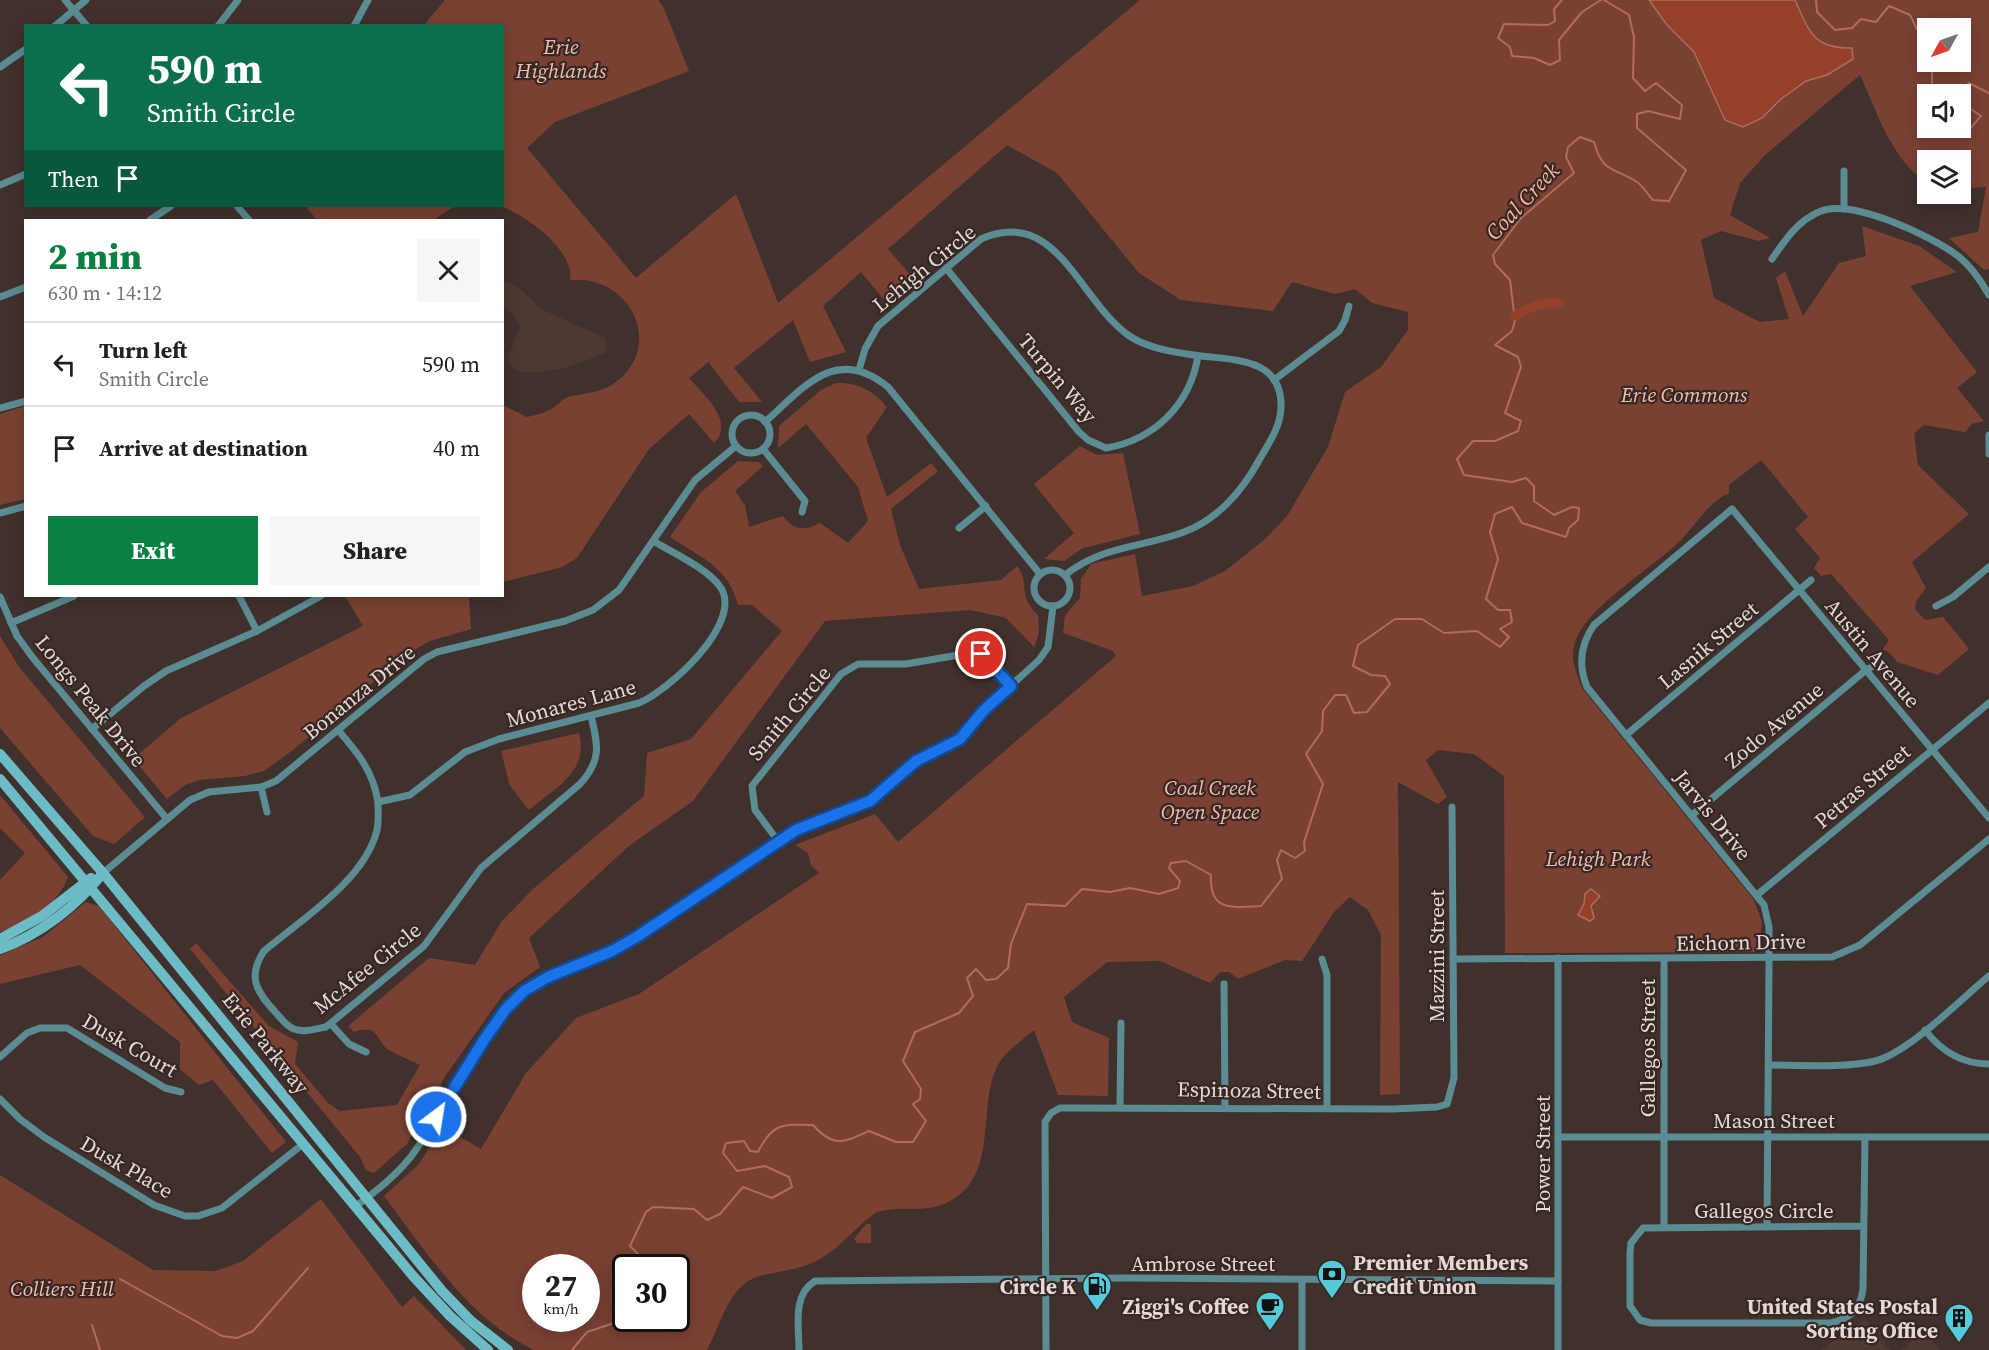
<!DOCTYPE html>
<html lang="en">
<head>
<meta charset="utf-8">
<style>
  body { margin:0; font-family:"Source Serif 4",serif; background:#f6f6f6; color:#202124; height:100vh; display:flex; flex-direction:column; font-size:22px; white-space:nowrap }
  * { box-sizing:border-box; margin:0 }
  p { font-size:20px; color:#757577 }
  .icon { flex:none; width:33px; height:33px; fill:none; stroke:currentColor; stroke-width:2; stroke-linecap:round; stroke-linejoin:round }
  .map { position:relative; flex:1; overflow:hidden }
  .drawer { position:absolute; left:24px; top:219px; width:480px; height:378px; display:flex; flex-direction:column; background:#fff; border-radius:0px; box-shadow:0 3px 15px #0003 }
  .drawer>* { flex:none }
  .banner { position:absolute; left:24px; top:24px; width:480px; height:183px; border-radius:0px; box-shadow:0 3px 15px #0003; background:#0b6e4f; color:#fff; overflow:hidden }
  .needle { width:39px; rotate:230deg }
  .buttons { position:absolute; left:1917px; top:18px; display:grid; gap:12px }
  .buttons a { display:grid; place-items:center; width:54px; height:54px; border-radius:0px; background:#fff; box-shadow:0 3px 15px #0003; font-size:30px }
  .speed { position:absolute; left:522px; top:1254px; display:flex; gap:12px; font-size:30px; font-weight:700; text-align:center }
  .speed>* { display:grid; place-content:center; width:78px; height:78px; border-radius:50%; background:#fff; box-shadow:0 3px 15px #0003; line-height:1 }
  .speed small { font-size:15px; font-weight:400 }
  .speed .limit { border:3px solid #111; border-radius:9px; background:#fff; color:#111 }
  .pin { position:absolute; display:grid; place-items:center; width:51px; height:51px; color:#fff; margin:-26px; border:3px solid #fff; border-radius:50%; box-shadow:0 2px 6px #0007 }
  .me { position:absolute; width:66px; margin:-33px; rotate:31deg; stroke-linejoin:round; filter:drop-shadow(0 0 4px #0008) }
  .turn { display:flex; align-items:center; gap:21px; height:126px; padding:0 24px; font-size:27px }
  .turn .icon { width:78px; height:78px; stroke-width:2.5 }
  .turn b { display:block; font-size:42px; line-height:51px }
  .then { display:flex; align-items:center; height:57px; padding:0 24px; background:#0003; gap:12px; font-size:22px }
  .round { display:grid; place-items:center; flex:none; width:63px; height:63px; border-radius:0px; background:#f6f6f6 }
  .head { display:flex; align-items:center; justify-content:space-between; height:102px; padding:0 24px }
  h1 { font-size:36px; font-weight:800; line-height:45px; color:#0b8043 }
  .primary-button { display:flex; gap:12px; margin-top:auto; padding:12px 24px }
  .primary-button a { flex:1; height:69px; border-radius:0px; background:#0b8043; color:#fff; font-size:24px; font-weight:800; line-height:69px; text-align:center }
  .primary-button a+a { background:#f6f6f6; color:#202124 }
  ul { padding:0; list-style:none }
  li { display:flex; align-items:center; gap:18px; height:84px; padding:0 24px; border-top:2px solid #e0e0e0 }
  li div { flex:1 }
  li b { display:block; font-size:22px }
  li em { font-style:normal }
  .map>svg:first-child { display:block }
  .built { fill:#4f3831 }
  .green { fill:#7a4133; fill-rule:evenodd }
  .water { fill:#94402b; stroke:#ac6e5e; stroke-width:1.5 }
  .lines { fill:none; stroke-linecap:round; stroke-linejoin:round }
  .stream { stroke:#ac6e5e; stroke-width:2 }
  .canal { stroke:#94402b; stroke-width:9 }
  .street { stroke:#5b8c93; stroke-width:7 }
  .secondary { stroke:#6cbcc8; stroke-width:10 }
  .route-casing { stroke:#114b97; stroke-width:15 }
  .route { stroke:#1a73e8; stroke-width:10 }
  .labels { text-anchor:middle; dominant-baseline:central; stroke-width:4.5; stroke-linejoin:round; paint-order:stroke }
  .park-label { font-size:21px; font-style:italic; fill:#efbeb1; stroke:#372722 }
  .street-label { font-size:21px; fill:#e4d9d6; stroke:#372722 }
  .poi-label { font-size:21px; font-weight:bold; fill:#e4d9d6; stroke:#372722; text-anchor:end }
  .water-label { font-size:22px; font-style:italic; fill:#fcb3a0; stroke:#372722 }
</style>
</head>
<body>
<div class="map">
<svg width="1989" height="1350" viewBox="0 0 1989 1350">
  <rect width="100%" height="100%" fill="#41312c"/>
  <!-- built -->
  <g class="built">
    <polygon points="506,281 518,287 541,309 605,338 606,353 562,369 527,373 513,369 509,362 509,354 520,328 517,320 503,304 503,282"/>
    <polygon points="1865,1319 1890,1350 1821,1350"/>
    <polygon points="1924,1331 1940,1350 1901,1350"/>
  </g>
  <!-- green -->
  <g class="green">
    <path d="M445,0h213l5,6 26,65 -134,51 -28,26 109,130 100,-84 42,109 362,-303h849v269l-5,1 -35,-32 29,-6 8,-45 -25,2 -1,-29h-32l-1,21c-33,-15 -52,-74 -67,-106l-95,80 -25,28 -10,32 40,23 -11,3 -38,-10 -20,9 13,58 46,24 29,-3 -13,-41 9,-7 18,45 36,-53 27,-7 -4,-30 57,20 38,26 -47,14 67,86 -20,16 27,33 -12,3 -7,8 -41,-7 -10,8 4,32 51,49 -57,48 14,26 -10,13 -1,8 10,11 18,-3 26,32 -31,26 -41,-13 -7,-9 -7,-4 6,-9 -58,-66 -10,2 -7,-8 6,-10 -25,-29 13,-12 -47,-57 -32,25v9c-15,2 -37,35 -49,47 -29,28 -89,63 -104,98 -7,18 0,33 6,49l172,212 8,22 -3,28 -6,2 -248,1 -1,-177 -30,-22 -36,-4 -12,10 21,37 -9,7 -40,-22 2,312 -20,1 1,-160 -13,-25 -18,-13 -16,15 -32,49 -17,-1 -47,19 -9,-7h-9l-10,11 -50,-22 -53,1 -43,35 8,25 37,16 -1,58 -50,-1 -24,-65c-11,10 -30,22 -36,35 -23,44 4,114 -54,139 -21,9 -45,1 -67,8 -21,13 -35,35 -57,47 -18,10 -37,12 -57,16 -34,7 -42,49 -56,75h-173c-66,-32 -107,-97 -150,-154l35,-32 24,-37 38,22 45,-76 50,-55 63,-24 180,-121 -8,-8 -3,-12 -13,-8 80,-31 23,28 218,-186 -3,-5 -50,-18 2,-18 15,-17 1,-19 10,-15 44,-10 7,42 51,-10 32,-15 39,-31 23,-24 41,-69 17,-55 36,-25 27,-37v-18l-36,-9 -17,-14 -20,5 -43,-12 -19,29 -92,-11 -42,-27 -82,-100 -50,-28 -119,104 27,31 -29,22 -25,-30 -38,34 23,46 -36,10 -17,-42 -59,48 28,34h-23l-30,-39 3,-4 -23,19c14,16 47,44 25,65l-25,-29 -40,35 -72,109 -15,9 -59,15v-177l24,12c9,-2 18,-4 26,-9 5,-3 9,-9 15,-11 16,-4 34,-4 48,-15 49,-37 14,-108 -46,-102 5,-30 -45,-65 -69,-74l1,-180 -78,-1zM1928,28h32v34h-32zM1928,94h32v34h-32zM536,1268h50v50h-50zM626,1268h50v50h-50z"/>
    <polygon points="305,206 462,206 452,208 433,220 317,220"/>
    <path d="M836,383c24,0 36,7 51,24l-21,31 21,59 44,-34 7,8 -47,38 9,36 19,44 82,-9 16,-14c14,18 -1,28 21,49l1,18 -5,14 -28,-29 -36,-8 -145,11 -132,180 -63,44 -101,93 11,29 -36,26 -58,82 -39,69 -33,29 -8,-3 -6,-13 -170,-208 6,-6 73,83 29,16 -3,22 33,39 12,8 57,-6 23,-40c-7,-4 -31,-13 -35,-18 -11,-13 -8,-22 -31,-15l-6,-6 81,-68 46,7 27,-44 31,-32 111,-93 3,-43 44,-14 91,-108 -30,-26h-14c-10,-39 -37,-47 -68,-68l31,-45 37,-31 21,1 4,4 -28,25 10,14 4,22 34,-11c11,15 21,15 37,7l28,20 20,-22 -10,-34 -52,-63 -28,24 1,-22 42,-36z"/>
    <polygon points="25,406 25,499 0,505 0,414"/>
    <polygon points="1080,446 1097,455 1123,453 1140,534 1083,548 1064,561 1044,559 1074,533 1034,484"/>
    <polygon points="345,596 469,596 471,629 430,641 405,655 293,750 264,771 245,776 199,780 185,785 167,799 110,731 114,726 139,754 181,718 363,626"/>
    <polygon points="0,636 19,667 145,817 114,844 93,836 0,728"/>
    <path d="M579,733c10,39 -23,54 -50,77l-19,-24 -9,-35z"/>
    <path d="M0,795l68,82c-9,27 -41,46 -68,55v-52l25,-27 -25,-25z"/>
    <polygon points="86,902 99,906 286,1142 272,1153 213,1080 199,1085 180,1069 180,1042 80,965 0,984 0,955 43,937"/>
    <polygon points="0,1175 153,1270 216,1271 243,1261 321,1199 402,1307 414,1296 466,1350 0,1350"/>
    <polygon points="866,1224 871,1224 871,1243 857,1243 854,1239"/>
  </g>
  <!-- water -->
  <g class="water">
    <path d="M1649,0h146c14,31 18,49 57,48l1,11 -26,16 -21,6 -25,18 -19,19 -19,9 -18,-7 -31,-68 -27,-27z"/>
    <polygon points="1591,889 1600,896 1591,906 1594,918 1590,921 1578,915 1584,904 1585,894"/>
  </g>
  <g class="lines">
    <!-- stream -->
    <g class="stream">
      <polyline points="1562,0 1554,9 1555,21 1548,25 1504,24 1498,38 1510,47 1512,56 1534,58 1550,65 1560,60 1559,40 1582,12 1601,0"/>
      <polyline points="1816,0 1817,12 1835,30 1852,28 1861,19 1876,22 1889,6 1910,15 1928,52"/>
      <polyline points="1932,62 1932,94"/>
      <polyline points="1954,128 1955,131 1969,130 1981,116 1962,103 1960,90 1969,83 1989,93"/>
      <path d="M652,1268l-22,-22 16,-34 7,-5 41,2 13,11 13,-6 23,-27 29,11 20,-11 -3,-10 -24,-11 -28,5 -14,-18 3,-10 18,-2 6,10 8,1c14,-29 25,-28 55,-27 21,23 30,18 56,6l27,11h17l13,-21 -13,-17 7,-5 1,-10 -18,-28 12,-29 44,-19 14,-17 -6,-18 9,-9 10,11 10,-1 12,-11 3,-24 16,-40 38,2 17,-17 28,3 20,-4 29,6 19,-6 2,-7 -11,-13 2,-5 15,-2 25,14c-2,38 22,32 50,31l21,-27 -5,-19 4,-10 14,8 10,-7 -1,-9 19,-58 -17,-30 16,-23 1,-20 12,-16h11l8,18 13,-1 23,-28 -5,-8 -14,-1 -18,-9 5,-21 37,-26h27l22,14 33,-2 23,16 9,-10 -9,-8 12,-7 -2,-12h-12l-12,-11 12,-40 -8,-27 5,-18 17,-7 10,16 44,14 3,-9 9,-8 1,-12 -7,-1 -18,8 -20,-14v-15l-8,-8 -14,4 -48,-7 -7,-16 16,-18h22l23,-10 3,-10 -16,-8 16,-46 -3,-10 -23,-12 17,-14 3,-10 -5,-41 -15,-16 -2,-9 28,-37 53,-45 -8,-16 2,-10 12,-10 14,5c9,32 20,25 43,40 6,4 11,13 16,18l16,1 17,-31 -49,-42v-14l11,-3 32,8 2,-14 -26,-22 -11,8 -12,-13 1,-41 -5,-22 -25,-15"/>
      <polyline points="120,1279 222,1336 237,1338 253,1331 308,1268"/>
      <polyline points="92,1325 100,1350"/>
      <polyline points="572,1350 587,1332 629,1318"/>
    </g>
    <!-- canal -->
    <path class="canal" d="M1514,316c16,-9 28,-15 46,-13"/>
    <!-- street -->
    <g class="street">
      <polyline points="65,0 87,26"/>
      <polyline points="55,26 86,0"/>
      <polyline points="218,26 238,0"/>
      <polyline points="354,26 368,0"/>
      <polyline points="0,67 26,49"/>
      <polyline points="1844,171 1844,209"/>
      <polyline points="0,185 26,174"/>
      <polyline points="237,206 249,220"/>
      <polyline points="150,220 171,206"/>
      <path d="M1772,259c13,-19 26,-39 49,-48 32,-12 111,25 137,45 13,10 23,25 31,39"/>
      <path d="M946,268l133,164 9,8 18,8c48,-8 84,-43 92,-92"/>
      <polyline points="0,297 26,287"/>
      <path d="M859,370l6,-21 13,-23 103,-87c77,-34 98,64 150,98 19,12 47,16 70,19 35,4 82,3 80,52 -1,21 -13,36 -23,54 -16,29 -41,58 -74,70 -43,16 -81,13 -119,43"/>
      <polyline points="1274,380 1339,331 1345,320 1349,306"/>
      <polyline points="0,408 26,401"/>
      <circle cx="751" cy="434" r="19"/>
      <path d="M765,422c40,-36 71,-77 123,-35l152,187"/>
      <polyline points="1989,435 1989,454"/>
      <polyline points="763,449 805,501 802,512"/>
      <polyline points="0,513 26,506"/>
      <polyline points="959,528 986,506"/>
      <circle cx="1052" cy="588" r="18"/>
      <polyline points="239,596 257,631"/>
      <polyline points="0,597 17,636 33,658 167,819"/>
      <polyline points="1936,606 1953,597 1989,567"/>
      <polyline points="11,623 74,596"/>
      <polyline points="92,729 144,686 166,671 257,631 321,596"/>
      <path d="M338,730c20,23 35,41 40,72l32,-7 55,-43 34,-13 140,-36c29,-12 104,-79 82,-115 -11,-18 -49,-36 -68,-47"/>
      <polyline points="1626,735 1811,580"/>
      <polyline points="261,787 267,812"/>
      <path d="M378,802c0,9 1,19 -1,28 -12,50 -75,89 -113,121 -18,27 -6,42 12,62 6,6 10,13 18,16 11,4 21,0 32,-2l98,-81 57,-78 99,-84c22,-24 18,-39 11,-68"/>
      <polyline points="1692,815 1866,670 1879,663"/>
      <polyline points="778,841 755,810 752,786 841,674 858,664 906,664 976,652 988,657 1011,686"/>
      <polyline points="103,873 190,800 209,792 261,787 276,781 424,659 437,652 565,621 593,610 619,590 695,480 736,446"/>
      <polyline points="1757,895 1989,703"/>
      <polyline points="1558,958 1558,1350"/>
      <polyline points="1322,959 1327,975 1327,1108"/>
      <polyline points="1453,959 1832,957 1860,945 1989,839"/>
      <polyline points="1224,984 1225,1107"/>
      <polyline points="331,1024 349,1044 366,1052"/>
      <path d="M1925,1030c16,21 37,34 64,34"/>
      <polyline points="0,1057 27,1033 40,1028 67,1028 165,1088 181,1092"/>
      <path d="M1769,1065c28,0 91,4 115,-7 33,-14 76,-58 105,-82"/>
      <polyline points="0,1099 20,1119 44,1137 154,1205 185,1216 198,1216 222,1208 303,1144"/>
      <polyline points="1120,1106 1121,1023"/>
      <polyline points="1558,1137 1989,1137"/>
      <path d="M355,1207c21,-16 45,-34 60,-56 37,-51 59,-116 108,-159 28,-24 81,-36 115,-56l158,-106 74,-29 46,-40 44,-22 24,-29 55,-50 9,-13 5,-41"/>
      <polyline points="1664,1226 1664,960"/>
      <path d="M1863,1226l-220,2 -12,15 -1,10v53l10,14 11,3h180c20,-5 29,-13 32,-34l2,-152"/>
      <path d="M1767,1227l2,-259v-41l-5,-22 -177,-218c-9,-22 -7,-42 7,-62l138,-116 257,309"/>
      <polyline points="1302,1280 1302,1350"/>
      <path d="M799,1350c0,-24 -7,-55 16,-69l313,-3 430,3"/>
      <polyline points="1046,1350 1045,1122 1051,1113 1060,1108 1069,1108 1393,1109 1437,1107 1447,1104 1454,1078 1452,807"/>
    </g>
    <!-- secondary -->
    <g class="secondary">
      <polyline points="0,754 103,873 442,1291 471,1321 508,1350"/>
      <polyline points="0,779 413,1276 450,1316 488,1350"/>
      <polyline points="0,939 42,916 91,878"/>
      <path d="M0,949c39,-14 77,-43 103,-76"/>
    </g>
  </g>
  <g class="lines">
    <!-- route casing -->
    <g class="route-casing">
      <polyline id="route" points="436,1117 484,1040 505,1010 524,991 548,977 612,951 638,936 796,830 870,801 916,761 960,739 984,710 1011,686 981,654"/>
    </g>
    <!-- route -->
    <use href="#route" class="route"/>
  </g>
  <!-- icons -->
  <defs>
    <g id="bank-pin" transform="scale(1.5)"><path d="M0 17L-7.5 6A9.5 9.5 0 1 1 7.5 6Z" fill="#53cbda" stroke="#372722"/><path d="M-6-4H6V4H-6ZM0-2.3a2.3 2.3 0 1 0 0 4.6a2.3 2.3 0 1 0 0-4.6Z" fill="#111"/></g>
    <g id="fuel-pin" transform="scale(1.5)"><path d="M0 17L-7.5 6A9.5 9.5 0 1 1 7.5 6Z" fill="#53cbda" stroke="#372722"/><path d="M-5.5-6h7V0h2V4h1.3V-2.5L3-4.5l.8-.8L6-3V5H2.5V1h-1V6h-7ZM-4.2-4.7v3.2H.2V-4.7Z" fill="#111"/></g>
    <g id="cafe-pin" transform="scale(1.5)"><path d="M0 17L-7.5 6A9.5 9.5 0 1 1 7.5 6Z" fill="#53cbda" stroke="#372722"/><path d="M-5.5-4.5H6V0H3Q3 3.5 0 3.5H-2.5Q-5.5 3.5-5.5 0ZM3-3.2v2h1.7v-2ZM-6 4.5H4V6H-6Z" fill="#111"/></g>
    <g id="building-pin" transform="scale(1.5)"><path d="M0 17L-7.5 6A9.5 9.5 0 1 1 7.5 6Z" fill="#53cbda" stroke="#372722"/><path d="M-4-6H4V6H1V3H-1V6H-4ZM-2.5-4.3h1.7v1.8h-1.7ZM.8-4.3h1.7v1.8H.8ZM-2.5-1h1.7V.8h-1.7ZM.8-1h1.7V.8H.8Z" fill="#111"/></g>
  </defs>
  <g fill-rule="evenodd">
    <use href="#bank-pin" x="1332" y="1274"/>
    <use href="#fuel-pin" x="1097" y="1286"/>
    <use href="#cafe-pin" x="1270" y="1306"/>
    <use href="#building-pin" x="1959" y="1318"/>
  </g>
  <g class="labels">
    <!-- park labels -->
    <g class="park-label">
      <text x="561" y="46">Erie<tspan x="561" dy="24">Highlands</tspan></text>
      <text x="1684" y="394">Erie Commons</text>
      <text x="1210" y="787">Coal Creek<tspan x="1210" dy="24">Open Space</tspan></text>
      <text x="1598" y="858">Lehigh Park</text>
      <text x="62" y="1288">Colliers Hill</text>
    </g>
    <!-- street labels -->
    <g class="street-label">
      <text transform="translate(924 268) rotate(-39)">Lehigh Circle</text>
      <text transform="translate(1058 378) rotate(50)">Turpin Way</text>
      <text transform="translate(1708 645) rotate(-40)">Lasnik Street</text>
      <text transform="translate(1873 653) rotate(50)">Austin Avenue</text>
      <text transform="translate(359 692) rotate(-39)">Bonanza Drive</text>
      <text transform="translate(91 701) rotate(51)">Longs Peak Drive</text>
      <text transform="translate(571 703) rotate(-15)">Monares Lane</text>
      <text transform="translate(789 713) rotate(-50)">Smith Circle</text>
      <text transform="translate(1774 725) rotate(-40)">Zodo Avenue</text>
      <text transform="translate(1862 786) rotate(-40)">Petras Street</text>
      <text transform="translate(1713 815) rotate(51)">Jarvis Drive</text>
      <text transform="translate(1741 942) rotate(-1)">Eichorn Drive</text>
      <text transform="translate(1436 956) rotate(-90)">Mazzini Street</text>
      <text transform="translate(367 968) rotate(-39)">McAfee Circle</text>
      <text transform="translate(266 1043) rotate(51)">Erie Parkway</text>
      <text transform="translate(130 1045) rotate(30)">Dusk Court</text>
      <text transform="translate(1647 1048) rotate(-90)">Gallegos Street</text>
      <text transform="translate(1249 1090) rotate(1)">Espinoza Street</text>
      <text x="1774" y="1120">Mason Street</text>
      <text transform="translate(1542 1154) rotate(-90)">Power Street</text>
      <text transform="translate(127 1167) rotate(30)">Dusk Place</text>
      <text x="1764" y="1210">Gallegos Circle</text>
      <text x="1203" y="1263">Ambrose Street</text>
    </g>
    <!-- poi labels -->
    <g class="poi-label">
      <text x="1353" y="1262" text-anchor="start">Premier Members<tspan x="1353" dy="24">Credit Union</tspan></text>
      <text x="1076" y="1286">Circle K</text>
      <text x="1249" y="1306">Ziggi's Coffee</text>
      <text x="1938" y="1306">United States Postal<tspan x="1938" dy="24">Sorting Office</tspan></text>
    </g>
    <!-- water labels -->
    <g class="water-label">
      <text transform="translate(1522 201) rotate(-47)">Coal Creek</text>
    </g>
  </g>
</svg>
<div class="buttons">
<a><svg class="needle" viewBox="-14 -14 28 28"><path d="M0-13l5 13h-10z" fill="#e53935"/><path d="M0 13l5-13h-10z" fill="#757577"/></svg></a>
<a><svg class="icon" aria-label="sound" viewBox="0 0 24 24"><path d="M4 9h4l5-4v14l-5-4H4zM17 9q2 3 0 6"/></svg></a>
<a><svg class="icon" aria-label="layers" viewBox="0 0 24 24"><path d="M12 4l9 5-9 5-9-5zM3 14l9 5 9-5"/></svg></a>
</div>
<div class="speed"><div>27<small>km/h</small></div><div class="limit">30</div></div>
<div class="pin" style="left:981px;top:654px;background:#d93025"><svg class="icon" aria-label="arrive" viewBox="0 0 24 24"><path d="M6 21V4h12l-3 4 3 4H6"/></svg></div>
<svg class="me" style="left:436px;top:1117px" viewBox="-20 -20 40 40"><circle r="17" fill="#1a73e8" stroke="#fff" stroke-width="3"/><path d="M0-11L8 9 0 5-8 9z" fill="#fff"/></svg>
<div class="banner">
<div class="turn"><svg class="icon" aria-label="left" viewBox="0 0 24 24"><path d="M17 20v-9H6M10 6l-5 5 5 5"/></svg><div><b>590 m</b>Smith Circle</div></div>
<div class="then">Then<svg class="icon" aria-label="arrive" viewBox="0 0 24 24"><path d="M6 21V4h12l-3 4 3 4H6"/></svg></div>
</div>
<section class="drawer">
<div class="head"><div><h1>2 min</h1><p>630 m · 14:12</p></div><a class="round"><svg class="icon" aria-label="close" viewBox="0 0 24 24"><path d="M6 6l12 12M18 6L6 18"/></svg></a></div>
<ul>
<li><svg class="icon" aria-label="left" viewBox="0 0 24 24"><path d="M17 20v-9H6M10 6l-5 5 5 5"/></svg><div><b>Turn left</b><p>Smith Circle</p></div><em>590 m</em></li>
<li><svg class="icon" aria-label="arrive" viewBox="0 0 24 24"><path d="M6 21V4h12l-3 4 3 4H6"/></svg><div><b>Arrive at destination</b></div><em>40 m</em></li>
</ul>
<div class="primary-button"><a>Exit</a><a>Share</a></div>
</section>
</div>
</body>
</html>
